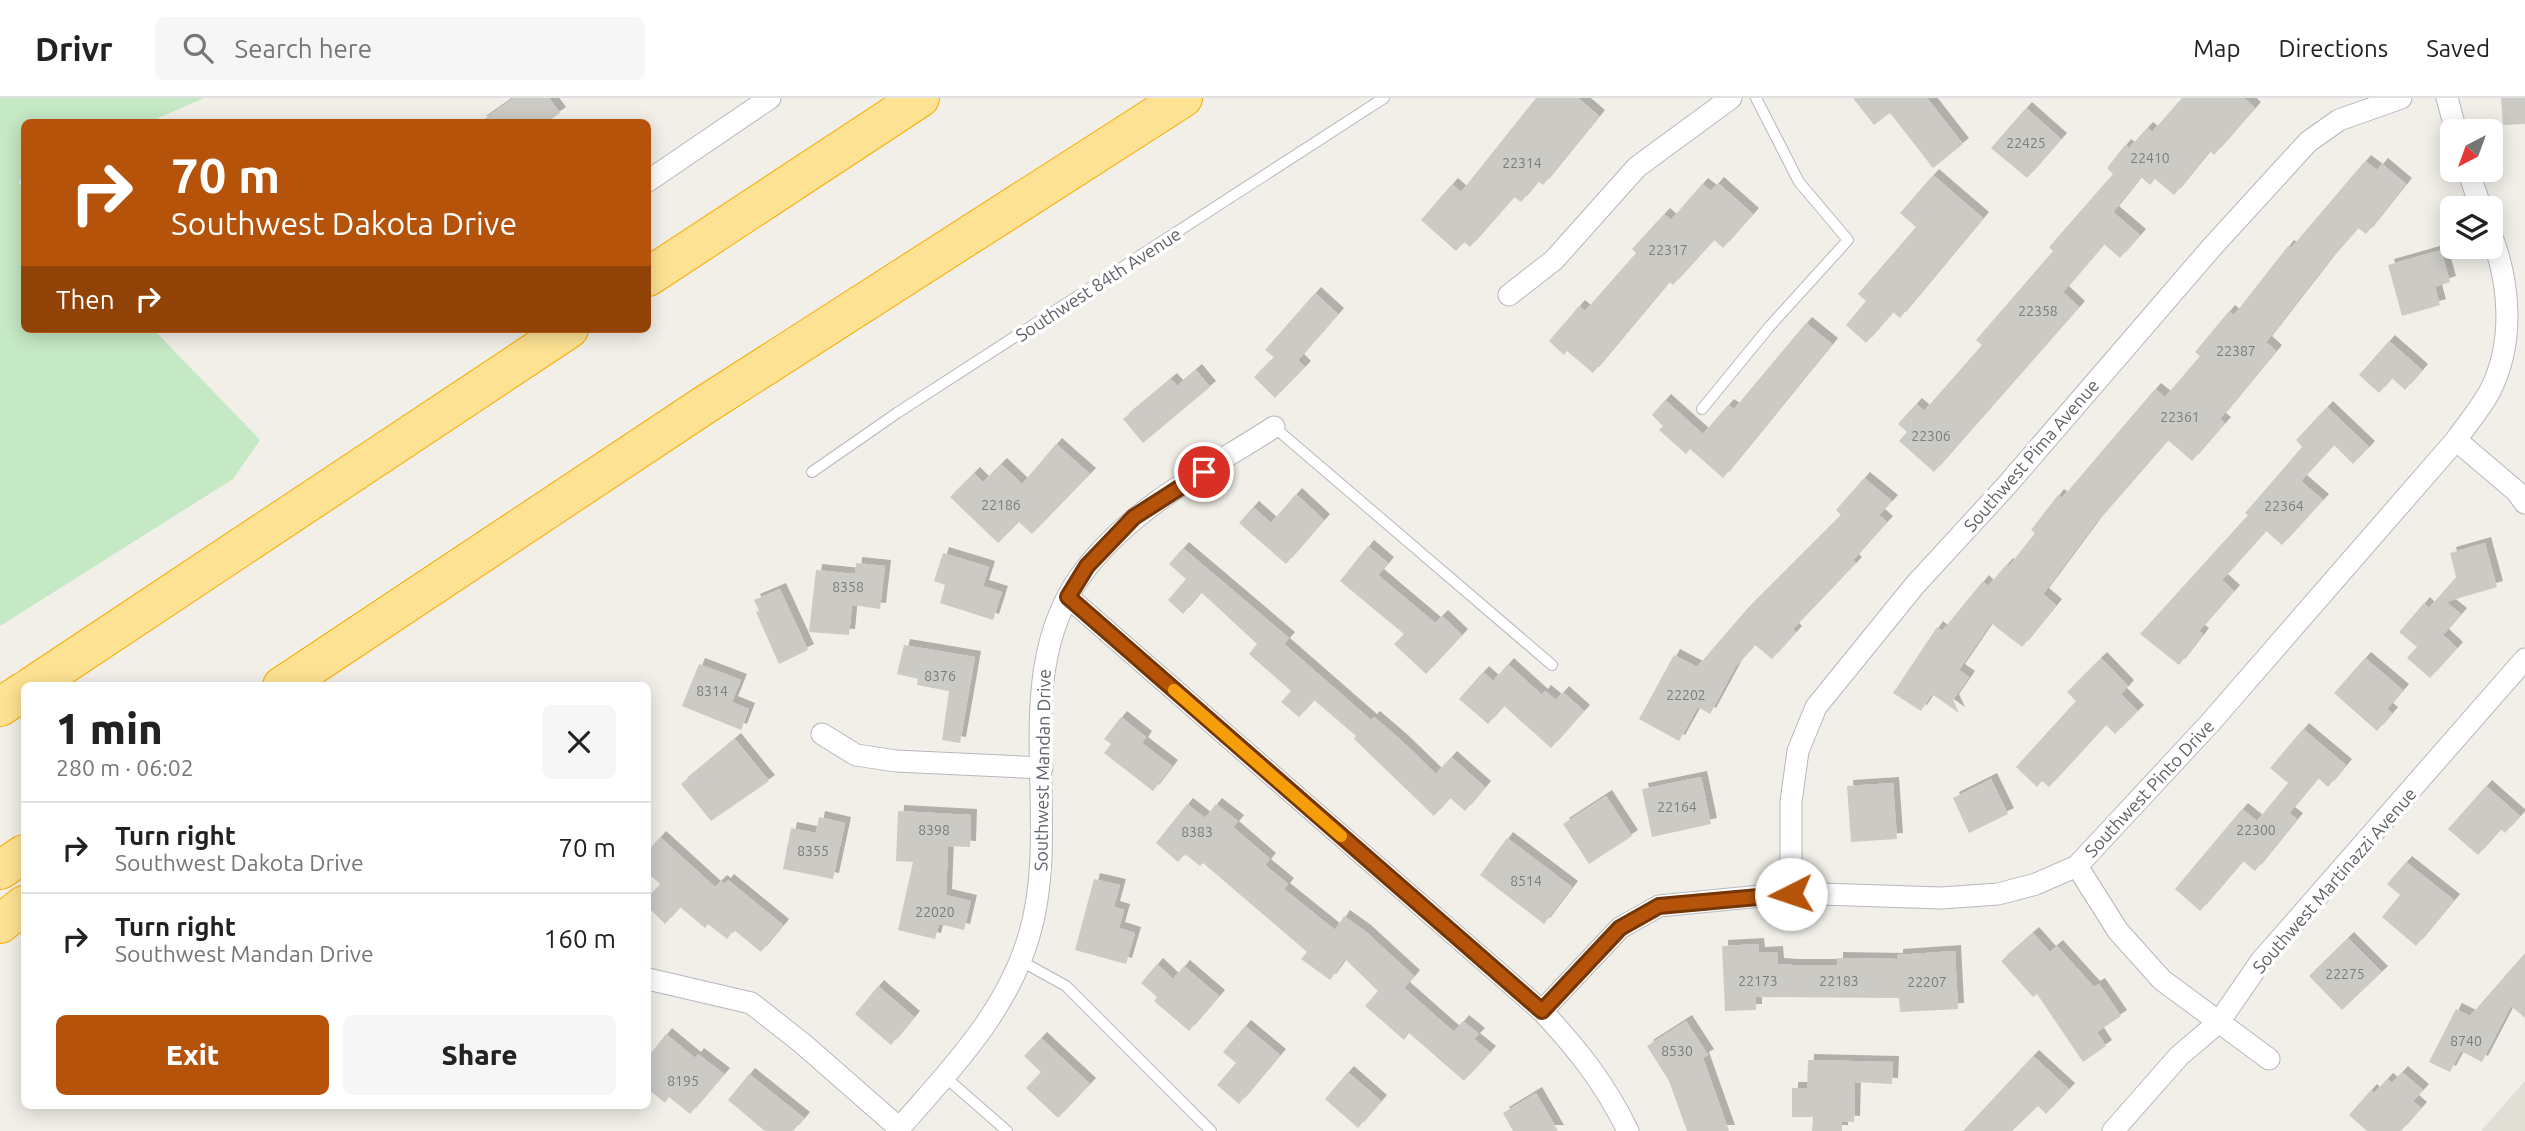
<!DOCTYPE html>
<html lang="en">
<head>
<meta charset="utf-8">
<style>
  body { margin:0; font-family:Ubuntu,sans-serif; background:#f6f6f6; color:#222; height:100vh; display:flex; flex-direction:column; font-size:26px; white-space:nowrap }
  * { box-sizing:border-box; margin:0 }
  p { font-size:23px; color:#767676 }
  .icon { flex:none; width:38px; height:38px; fill:none; stroke:currentColor; stroke-width:2; stroke-linecap:round; stroke-linejoin:round }
  .map { position:relative; flex:1; overflow:hidden }
  .details { position:absolute; left:21px; top:584px; width:630px; height:427px; display:flex; flex-direction:column; background:#fff; border-radius:10px; box-shadow:0 4px 18px #0003 }
  .details>* { flex:none }
  .top-card { position:absolute; left:21px; top:21px; width:630px; height:214px; border-radius:10px; box-shadow:0 4px 18px #0003; background:#b45309; color:#fff; overflow:hidden }
  .needle { width:46px; rotate:221deg }
  .tools { position:absolute; left:2440px; top:21px; display:grid; gap:14px }
  .tools a { display:grid; place-items:center; width:63px; height:63px; border-radius:10px; background:#fff; box-shadow:0 4px 18px #0003; font-size:35px }
  .pin { position:absolute; display:grid; place-items:center; width:60px; height:60px; color:#fff; margin:-30px; border:4px solid #fff; border-radius:50%; box-shadow:0 2px 7px #0007 }
  .me { position:absolute; width:77px; margin:-38px; rotate:266deg; stroke-linejoin:round; filter:drop-shadow(0 0 5px #0008) }
  .turn { display:flex; align-items:center; gap:24px; height:147px; padding:0 35px; font-size:32px }
  .turn .icon { width:91px; height:91px; stroke-width:2.5 }
  .turn b { display:block; font-size:49px; line-height:60px }
  .then { display:flex; align-items:center; height:66px; padding:0 35px; background:#0003; gap:14px; font-size:26px }
  .round { display:grid; place-items:center; flex:none; width:74px; height:74px; border-radius:10px; background:#f6f6f6 }
  .summary { display:flex; align-items:center; justify-content:space-between; height:119px; padding:0 35px }
  h1 { font-size:42px; font-weight:800; line-height:52px }
  .button { display:flex; gap:14px; margin-top:auto; padding:14px 35px }
  .button a { flex:1; height:80px; border-radius:10px; background:#b45309; color:#fff; font-size:28px; font-weight:800; line-height:80px; text-align:center }
  .button a+a { background:#f6f6f6; color:#222 }
  ul { padding:0; list-style:none }
  li { display:flex; align-items:center; gap:21px; height:91px; padding:0 35px; border-top:2px solid #e0e0e0 }
  li div { flex:1 }
  li b { display:block; font-size:26px }
  li em { font-style:normal }
  header { display:flex; align-items:center; gap:42px; box-sizing:border-box; height:98px; padding:0 35px; background:#fff; border-bottom:2px solid #e0e0e0 }
  header strong { font-size:33px }
  nav { display:flex; gap:38px; margin-inline-start:auto; font-size:24px }
  .search { width:490px; height:63px; background:#f6f6f6; display:flex; align-items:center; gap:18px; box-sizing:border-box; padding:0 24px; border-radius:10px; color:#767676; font-size:26px }
  .map>svg:first-child { display:block }
  .education { fill:#e1ded6 }
  .green { fill:#c5e8c5 }
  .building { fill:#cccac5; filter:url(#shadow) }
  .lines { fill:none; stroke-linecap:round; stroke-linejoin:round }
  .service-casing { stroke:#b5b8bc; stroke-width:12 }
  .minor-casing { stroke:#b5b8bc; stroke-width:23 }
  .motorway-casing { stroke:#f9ab00; stroke-width:40 }
  .service { stroke:#fff; stroke-width:10 }
  .minor { stroke:#fff; stroke-width:21 }
  .motorway { stroke:#fde293; stroke-width:38 }
  .route-casing { stroke:#753606; stroke-width:18 }
  .route { stroke:#b45309; stroke-width:12 }
  .slow { stroke:#f59e0b; stroke-width:12 }
  .labels { text-anchor:middle; dominant-baseline:central; stroke-width:7; stroke-linejoin:round; paint-order:stroke }
  .number-label { font-size:14px; fill:#7a7d7f }
  .street-label { font-size:18px; fill:#5f6368; stroke:#fff }
</style>
</head>
<body>
<header>
<strong>Drivr</strong>
<div class="search"><svg class="icon" aria-label="search" viewBox="0 0 24 24"><circle cx="10" cy="10" r="6"/><path d="M15 15l6 6"/></svg>Search here</div>
<nav><a>Map</a><a>Directions</a><a>Saved</a></nav>
</header>
<div class="map">
<svg width="2525" height="1033" viewBox="0 0 2525 1033">
  <defs>
    <filter id="shadow"><feDropShadow dx="6" dy="-6" stdDeviation="0" flood-color="#0004"/></filter>
  </defs>
  <rect width="100%" height="100%" fill="#f1efe8"/>
  <!-- education -->
  <polygon class="education" points="2525,983 2525,1033 2481,1033"/>
  <!-- green -->
  <polygon class="green" points="0,0 204,0 149,24 24,24 24,80 18,84 24,91 24,231 153,231 260,342 233,381 0,528"/>
  <!-- building -->
  <g class="building">
    <polygon points="514,0 549,0 560,15 547,24 480,24"/>
    <polygon points="1536,0 1578,0 1599,18 1543,87 1538,83 1521,104 1514,99 1470,149 1464,144 1456,153 1421,122 1452,86 1461,94"/>
    <polygon points="1853,0 1927,0 1963,46 1933,70 1890,15 1874,27"/>
    <polygon points="2182,0 2244,0 2255,10 2214,57 2210,53 2174,97 2155,81 2150,87 2141,79 2113,114 2140,137 2120,160 2104,146 2063,194 2079,209 1934,374 1899,343 1907,334 1898,326 1916,306 1924,313 1982,247 1976,242 2053,153 2049,149 2113,76 2107,70 2125,47 2129,50 2147,30 2152,34"/>
    <polygon points="2501,0 2525,0 2525,26 2503,27"/>
    <polygon points="2026,10 2061,41 2027,80 1991,50"/>
    <polygon points="2365,63 2377,72 2382,66 2406,86 2366,136 2358,130 2329,163 2266,244 2276,253 2220,321 2225,325 2192,363 2168,342 2095,426 2043,496 2056,507 2022,549 1991,525 1959,572 1969,579 1953,602 1959,615 1932,596 1921,613 1893,595 1937,529 1942,533 1983,483 1988,488 2007,466 2009,468 2035,435 2031,432 2058,397 2062,400 2155,291 2165,299 2200,258 2195,254 2229,213 2234,217 2288,148 2291,150"/>
    <polygon points="1933,77 1983,120 1900,220 1893,214 1866,245 1846,227 1866,203 1858,196 1916,129 1900,115"/>
    <polygon points="1718,85 1753,116 1723,150 1714,142 1673,187 1669,184 1593,275 1567,253 1564,257 1549,243 1579,208 1585,213 1636,155 1632,151 1664,116 1671,122 1702,86 1711,93"/>
    <polygon points="2441,152 2450,184 2435,189 2440,207 2402,218 2388,167"/>
    <polygon points="1315,195 1338,216 1298,262 1305,269 1275,300 1254,279 1274,259 1265,252"/>
    <polygon points="1806,225 1832,246 1723,380 1690,351 1686,356 1659,332 1663,328 1652,317 1665,302 1703,336 1728,307 1734,311"/>
    <polygon points="2389,243 2422,272 2405,292 2392,280 2379,295 2359,277"/>
    <polygon points="1196,272 1210,289 1143,345 1123,321 1171,281 1177,288"/>
    <polygon points="2327,309 2369,349 2353,366 2334,347 2301,383 2323,402 2282,447 2266,433 2222,482 2234,493 2199,533 2203,536 2179,567 2140,536 2248,417 2245,415 2302,349 2296,342"/>
    <polygon points="1056,346 1090,376 1032,436 1019,424 998,445 950,399 974,375 983,384 1001,366 1022,386"/>
    <polygon points="1864,380 1892,403 1879,417 1887,424 1853,462 1856,465 1793,531 1796,534 1772,561 1755,547 1736,568 1710,616 1698,609 1679,643 1639,621 1674,557 1697,569 1747,511 1841,417 1836,412"/>
    <polygon points="1296,396 1324,422 1286,466 1239,425 1253,409 1271,425"/>
    <polygon points="2485,445 2497,489 2446,504 2461,516 2443,537 2457,550 2430,580 2407,560 2417,549 2399,534 2424,505 2429,510 2456,479 2450,455"/>
    <polygon points="1368,448 1388,465 1378,477 1435,525 1442,518 1462,537 1426,576 1394,546 1404,536 1340,483"/>
    <polygon points="1183,450 1289,540 1284,546 1371,622 1374,619 1402,643 1436,676 1451,659 1485,689 1465,713 1450,700 1434,718 1354,641 1356,638 1314,602 1299,619 1281,604 1291,593 1249,556 1257,546 1201,494 1183,516 1168,502 1186,481 1169,466"/>
    <polygon points="943,455 989,469 983,488 1002,494 993,522 940,505 945,487 934,483"/>
    <polygon points="856,465 885,468 880,511 852,507 849,537 809,534 816,472 855,476"/>
    <polygon points="780,491 808,552 779,566 756,514 759,513 754,502"/>
    <polygon points="904,547 975,559 960,645 942,642 949,593 917,587 918,581 897,576"/>
    <polygon points="2101,560 2128,588 2121,596 2138,613 2115,636 2106,627 2049,689 2042,683 2037,689 2016,669 2076,603 2067,594"/>
    <polygon points="2365,560 2403,592 2387,611 2392,615 2377,633 2334,595"/>
    <polygon points="699,566 741,582 732,604 749,611 741,632 682,608"/>
    <polygon points="1508,566 1542,597 1545,593 1556,602 1563,594 1584,613 1551,650 1504,608 1488,626 1459,601 1483,574 1493,583"/>
    <polygon points="1121,619 1146,639 1142,645 1172,668 1153,693 1104,655 1111,646 1104,641"/>
    <polygon points="2303,631 2346,667 2328,689 2318,680 2289,715 2297,721 2255,773 2243,763 2200,813 2175,791 2242,711 2257,723 2288,685 2270,670"/>
    <polygon points="735,641 769,683 711,723 681,686"/>
    <polygon points="1701,679 1711,726 1652,739 1642,691"/>
    <polygon points="1991,681 2008,716 1969,735 1953,700"/>
    <polygon points="1893,685 1897,741 1851,744 1847,688"/>
    <polygon points="2486,688 2520,718 2505,735 2501,731 2478,757 2448,731"/>
    <polygon points="1606,698 1632,738 1589,766 1563,726"/>
    <polygon points="1187,706 1205,720 1216,706 1238,723 1233,729 1270,761 1265,767 1288,786 1284,791 1335,832 1344,818 1365,833 1414,878 1404,890 1454,934 1463,923 1479,936 1474,941 1490,954 1464,983 1409,935 1404,942 1365,908 1378,893 1345,861 1330,882 1301,861 1307,854 1203,765 1200,768 1185,756 1178,764 1156,745"/>
    <polygon points="898,713 971,717 970,749 948,748 946,797 971,803 964,832 939,826 935,841 898,832 913,764 896,763"/>
    <polygon points="819,719 845,725 833,781 783,771 791,730 816,735"/>
    <polygon points="660,739 715,789 721,783 725,786 728,782 783,827 761,854 734,832 727,841 708,826 705,830 680,809 665,826 648,809 648,799 660,786 648,775 648,753"/>
    <polygon points="1507,740 1572,789 1544,826 1480,777"/>
    <polygon points="2406,764 2454,802 2416,848 2382,819 2400,797 2387,786"/>
    <polygon points="1094,781 1120,787 1114,809 1124,812 1119,830 1135,835 1126,866 1075,852"/>
    <polygon points="2033,835 2050,854 2057,848 2094,889 2099,886 2121,918 2097,934 2106,948 2083,964 2037,896 2033,899 2001,863"/>
    <polygon points="2348,840 2382,874 2342,912 2309,878"/>
    <polygon points="1758,846 1759,855 1777,854 1778,866 1792,867 1837,867 1837,860 1897,861 1897,857 1955,853 1958,911 1900,914 1899,900 1756,899 1756,912 1725,913 1722,848"/>
    <polygon points="2525,855 2525,920 2511,908 2482,964 2461,953 2450,974 2429,964 2456,911 2470,918"/>
    <polygon points="1157,866 1173,881 1184,868 1219,898 1189,933 1154,903 1157,899 1141,885"/>
    <polygon points="878,888 914,919 891,947 855,916"/>
    <polygon points="1686,923 1708,957 1703,960 1729,1033 1687,1033 1669,983 1647,948"/>
    <polygon points="1245,928 1280,957 1239,1006 1217,987 1236,965 1223,954"/>
    <polygon points="666,936 695,960 698,956 724,976 690,1016 669,999 665,1005 648,991 648,959"/>
    <polygon points="1041,940 1090,986 1058,1020 1026,990 1041,974 1024,958"/>
    <polygon points="2033,958 2069,991 2046,1016 2038,1008 2012,1033 1963,1033"/>
    <polygon points="1808,962 1893,964 1892,986 1855,984 1854,1024 1842,1023 1842,1033 1812,1033 1813,1019 1792,1019 1792,990 1807,990"/>
    <polygon points="1348,974 1381,1003 1358,1030 1325,1001"/>
    <polygon points="2402,974 2423,992 2413,1003 2421,1010 2401,1033 2367,1033 2349,1017 2371,992 2374,995 2387,981 2392,985"/>
    <polygon points="749,976 804,1020 793,1033 765,1033 728,1002"/>
    <polygon points="1536,995 1558,1033 1513,1033 1503,1015"/>
  </g>
  <g class="lines">
    <!-- service casing -->
    <g class="service-casing">
      <g id="service">
        <polyline points="1702,311 1770,228 1848,142 1799,84 1756,0"/>
        <polyline points="1274,329 1552,567"/>
        <polyline points="812,374 897,315 1384,0"/>
        <polyline points="1021,863 1066,888 1211,1033"/>
        <polyline points="944,978 1007,1033"/>
      </g>
    </g>
    <!-- minor casing -->
    <g class="minor-casing">
      <g id="minor">
        <polyline points="2447,0 2456,33"/>
        <polyline points="2468,72 2481,110"/>
        <polyline points="648,83 770,0"/>
        <polyline points="1509,197 1554,162 1637,69 1731,0"/>
        <polyline points="2456,342 2516,393 2525,405"/>
        <path d="M1068,499l474,414c36,39 62,71 86,120"/>
        <polyline points="822,636 856,657 896,663 1042,670"/>
        <polyline points="2077,768 2118,833 2162,882 2269,961"/>
        <polyline points="1791,795 1791,704 1798,653 1816,609 1915,487 2007,387 2212,149 2308,44 2339,22 2401,0"/>
        <polyline points="648,881 751,905 802,945 899,1030"/>
        <path d="M1542,913l78,-83 39,-22 132,-13 150,5 57,-4 38,-10 41,-18 133,-143 246,-283c11,-16 25,-32 34,-49 25,-49 20,-110 0,-159"/>
        <path d="M897,1033c52,-60 109,-117 132,-195 36,-120 -26,-266 59,-370 48,-61 121,-97 186,-139"/>
        <polyline points="2113,1033 2179,958 2219,924 2261,863 2525,561"/>
      </g>
    </g>
    <!-- motorway casing -->
    <g class="motorway-casing">
      <g id="motorway">
        <polyline points="648,179 920,0"/>
        <polyline points="32,588 569,231"/>
        <polyline points="282,588 703,308 1183,0"/>
        <polyline points="0,609 24,593"/>
        <polyline points="0,772 24,756"/>
        <polyline points="0,826 24,807"/>
      </g>
    </g>
    <!-- service -->
    <use href="#service" class="service"/>
    <!-- minor -->
    <use href="#minor" class="minor"/>
    <!-- motorway -->
    <use href="#motorway" class="motorway"/>
  </g>
  <g class="lines">
    <!-- route casing -->
    <g class="route-casing">
      <polyline id="route" points="1204,374 1134,419 1087,468 1068,499 1542,913 1620,830 1659,808 1791,796"/>
    </g>
    <!-- route -->
    <use href="#route" class="route"/>
    <!-- slow -->
    <polyline class="slow" points="1174,592 1341,738"/>
  </g>
  <g class="labels">
    <!-- number labels -->
    <g class="number-label">
      <text x="2026" y="45">22425</text>
      <text x="2150" y="60">22410</text>
      <text x="1522" y="65">22314</text>
      <text x="1668" y="152">22317</text>
      <text x="2038" y="213">22358</text>
      <text x="2236" y="253">22387</text>
      <text x="2180" y="319">22361</text>
      <text x="1931" y="338">22306</text>
      <text x="1001" y="407">22186</text>
      <text x="2284" y="408">22364</text>
      <text x="848" y="489">8358</text>
      <text x="940" y="578">8376</text>
      <text x="712" y="593">8314</text>
      <text x="1686" y="597">22202</text>
      <text x="1677" y="709">22164</text>
      <text x="934" y="732">8398</text>
      <text x="2256" y="732">22300</text>
      <text x="1197" y="734">8383</text>
      <text x="813" y="753">8355</text>
      <text x="1526" y="783">8514</text>
      <text x="935" y="814">22020</text>
      <text x="2345" y="876">22275</text>
      <text x="1758" y="883">22173</text>
      <text x="1839" y="883">22183</text>
      <text x="1927" y="884">22207</text>
      <text x="2466" y="943">8740</text>
      <text x="1677" y="953">8530</text>
      <text x="683" y="983">8195</text>
    </g>
    <!-- street labels -->
    <g class="street-label">
      <text transform="translate(1098 186) rotate(-33)">Southwest 84th Avenue</text>
      <text transform="translate(2031 357) rotate(-49)">Southwest Pima Avenue</text>
      <text transform="translate(1042 672) rotate(-89)">Southwest Mandan Drive</text>
      <text transform="translate(2149 690) rotate(-47)">Southwest Pinto Drive</text>
      <text transform="translate(2334 782) rotate(-49)">Southwest Martinazzi Avenue</text>
    </g>
  </g>
</svg>
<div class="tools">
<a><svg class="needle" viewBox="-14 -14 28 28"><path d="M0-13l5 13h-10z" fill="#e53935"/><path d="M0 13l5-13h-10z" fill="#767676"/></svg></a>
<a><svg class="icon" aria-label="layers" viewBox="0 0 24 24"><path d="M12 4l9 5-9 5-9-5zM3 14l9 5 9-5"/></svg></a>
</div>
<div class="pin" style="left:1204px;top:374px;background:#d93025"><svg class="icon" aria-label="arrive" viewBox="0 0 24 24"><path d="M6 21V4h12l-3 4 3 4H6"/></svg></div>
<svg class="me" style="left:1791px;top:796px" viewBox="-20 -20 40 40"><circle r="19" fill="#fff"/><path d="M0-13L10 11 0 6-10 11z" fill="#b45309"/></svg>
<div class="top-card">
<div class="turn"><svg class="icon" aria-label="right" viewBox="0 0 24 24"><path d="M7 20v-9h11M14 6l5 5-5 5"/></svg><div><b>70 m</b>Southwest Dakota Drive</div></div>
<div class="then">Then<svg class="icon" aria-label="right" viewBox="0 0 24 24"><path d="M7 20v-9h11M14 6l5 5-5 5"/></svg></div>
</div>
<section class="details">
<div class="summary"><div><h1>1 min</h1><p>280 m · 06:02</p></div><a class="round"><svg class="icon" aria-label="close" viewBox="0 0 24 24"><path d="M6 6l12 12M18 6L6 18"/></svg></a></div>
<ul>
<li><svg class="icon" aria-label="right" viewBox="0 0 24 24"><path d="M7 20v-9h11M14 6l5 5-5 5"/></svg><div><b>Turn right</b><p>Southwest Dakota Drive</p></div><em>70 m</em></li>
<li><svg class="icon" aria-label="right" viewBox="0 0 24 24"><path d="M7 20v-9h11M14 6l5 5-5 5"/></svg><div><b>Turn right</b><p>Southwest Mandan Drive</p></div><em>160 m</em></li>
</ul>
<div class="button"><a>Exit</a><a>Share</a></div>
</section>
</div>
</body>
</html>
